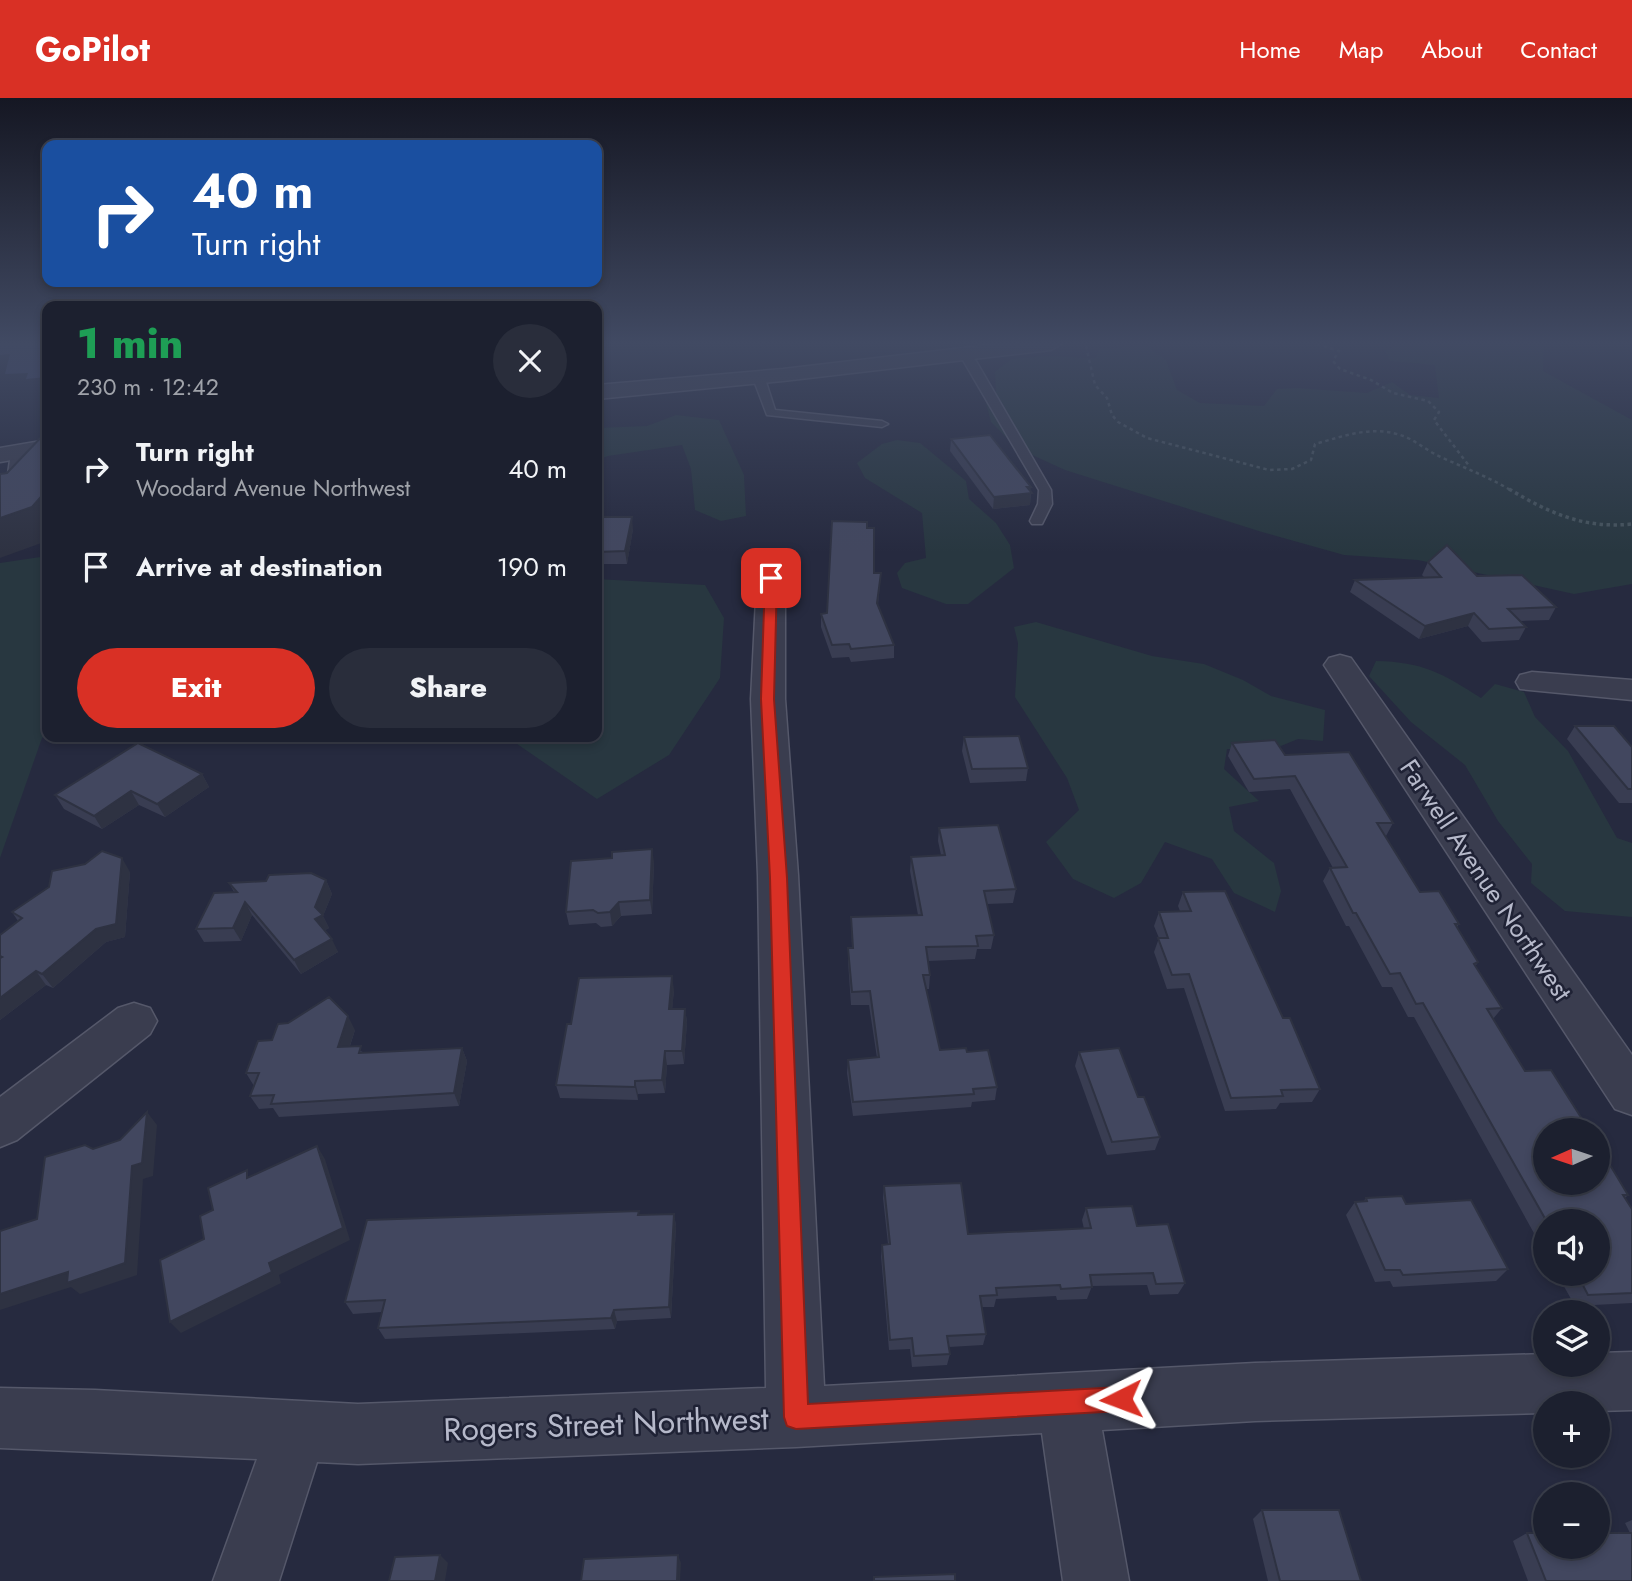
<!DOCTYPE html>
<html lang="en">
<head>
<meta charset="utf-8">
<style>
  body { margin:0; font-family:Jost,sans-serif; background:#292d3b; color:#f1f3f6; height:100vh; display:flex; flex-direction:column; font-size:26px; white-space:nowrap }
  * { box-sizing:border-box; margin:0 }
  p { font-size:23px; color:#a0a3aa }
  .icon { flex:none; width:38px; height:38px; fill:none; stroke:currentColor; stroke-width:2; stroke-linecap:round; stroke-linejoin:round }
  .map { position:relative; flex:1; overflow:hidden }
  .details { position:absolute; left:42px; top:203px; width:560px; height:441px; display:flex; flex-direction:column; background:#1c202f; border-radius:14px; box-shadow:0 4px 10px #0003,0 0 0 2px #3a3e4b }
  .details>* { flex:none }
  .banner { position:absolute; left:42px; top:42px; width:560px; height:147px; border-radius:14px; box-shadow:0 4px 10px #0003,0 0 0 2px #3a3e4b; background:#1a4fa0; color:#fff; overflow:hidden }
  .needle { width:46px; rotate:267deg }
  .fabs { position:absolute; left:1533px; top:1020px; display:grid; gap:14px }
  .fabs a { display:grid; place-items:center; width:77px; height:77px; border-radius:50%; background:#1c202f; box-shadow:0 4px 10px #0003,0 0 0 2px #3a3e4b; font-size:35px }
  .pin { position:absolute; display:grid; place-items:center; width:60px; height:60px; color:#fff; margin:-30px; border-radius:14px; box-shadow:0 4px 10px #0006 }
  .me { position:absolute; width:77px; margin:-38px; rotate:267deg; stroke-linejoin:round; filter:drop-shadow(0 0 5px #0008) }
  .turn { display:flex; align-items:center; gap:24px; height:147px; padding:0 35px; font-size:32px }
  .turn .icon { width:91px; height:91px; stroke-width:2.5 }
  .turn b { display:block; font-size:49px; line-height:60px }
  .round { display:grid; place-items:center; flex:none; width:74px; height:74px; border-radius:37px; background:#292d3b }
  .summary { display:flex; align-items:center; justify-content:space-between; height:119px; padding:0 35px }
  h1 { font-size:42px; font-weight:800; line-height:52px; color:#1e9e55 }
  .button { display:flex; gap:14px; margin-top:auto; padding:14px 35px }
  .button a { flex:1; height:80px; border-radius:42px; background:#d93025; color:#fff; font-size:28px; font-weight:800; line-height:80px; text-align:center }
  .button a+a { background:#292d3b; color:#f1f3f6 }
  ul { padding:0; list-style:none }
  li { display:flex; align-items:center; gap:21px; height:98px; padding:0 35px }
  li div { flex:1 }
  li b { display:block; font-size:26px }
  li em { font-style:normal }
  header { display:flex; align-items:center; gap:42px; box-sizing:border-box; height:98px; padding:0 35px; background:#d93025; color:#fff }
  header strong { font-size:33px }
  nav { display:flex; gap:38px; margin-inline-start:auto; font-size:24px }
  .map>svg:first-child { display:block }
  .green { fill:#283740 }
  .water { fill:#3a4166 }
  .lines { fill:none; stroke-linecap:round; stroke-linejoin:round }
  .service-casing { stroke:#55586a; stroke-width:3 }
  .minor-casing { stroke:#55586a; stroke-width:3 }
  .tertiary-casing { stroke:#55586a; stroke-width:3 }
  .path-far1 { stroke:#46545d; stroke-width:2.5; stroke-dasharray:3.5 3.5; stroke-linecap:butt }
  .path { stroke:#46545d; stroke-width:3.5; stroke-dasharray:3.5 3.5; stroke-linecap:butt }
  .service { fill:#3a3d4f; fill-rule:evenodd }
  .minor { fill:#3a3d4f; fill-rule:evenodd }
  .tertiary { fill:#3a3d4f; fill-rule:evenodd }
  .wall { fill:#393d52 }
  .shaded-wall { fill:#2e3242 }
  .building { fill:#42475f; stroke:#2e3242; stroke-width:2 }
  .route { fill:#d93025; stroke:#8d1f18; stroke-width:2 }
  .labels { text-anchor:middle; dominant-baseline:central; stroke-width:5; stroke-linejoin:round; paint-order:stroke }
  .street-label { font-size:26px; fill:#b6b9ca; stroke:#1f2235 }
  .near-street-label { font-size:32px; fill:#b6b9ca; stroke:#1f2235 }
</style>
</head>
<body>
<header>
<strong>GoPilot</strong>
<nav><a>Home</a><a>Map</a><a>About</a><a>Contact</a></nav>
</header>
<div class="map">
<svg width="1632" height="1483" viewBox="0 0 1632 1483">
  <rect width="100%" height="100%" fill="#262a3f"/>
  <!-- green -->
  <g class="green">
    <polygon points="1398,246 1544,246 1543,273 1632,322 1632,486 1574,496 1418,462 1344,457 1262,434 1065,372 1017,350 991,324 985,301 996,294 995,274 1011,261 1046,258 1096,260 1099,251 1146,247 1166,262 1177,292 1200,305 1264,308 1277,291 1297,290 1367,295 1392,284 1410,297 1439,300 1435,267 1390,263 1385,253"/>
    <polygon points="676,317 719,322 744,377 746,418 721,423 695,412 691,371 682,347 608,358 597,362 597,330 647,328"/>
    <polygon points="897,342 920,345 966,383 969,401 996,425 1010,447 1014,470 968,506 946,506 902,490 897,475 905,465 926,460 922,415 865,380 857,365 882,346"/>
    <polygon points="47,458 47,636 42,640 0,760 0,465"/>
    <polygon points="597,481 705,487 724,520 720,580 669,657 597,701 507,639 597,639"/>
    <polygon points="1036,524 1152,558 1204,566 1243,582 1271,598 1325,612 1323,643 1298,641 1271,652 1227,651 1224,671 1259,703 1229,709 1234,733 1274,765 1281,793 1275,814 1234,795 1212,761 1165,744 1141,785 1114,800 1073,781 1046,744 1079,712 1067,680 1015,599 1018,545 1014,529"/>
    <path d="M1376,563c47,1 66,12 105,37l14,-14 29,8 11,25 33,34 49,87 15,5v74l-67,-6 -34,-28 1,-19 -34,-43 -33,-56 -54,-43 -42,-46z"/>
  </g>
  <!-- water -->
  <polygon class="water" points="0,246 47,246 47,279 26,281 28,275 5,276 10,256 0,257"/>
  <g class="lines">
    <!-- service casing -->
    <g class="service-casing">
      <g id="service">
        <polygon points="961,255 969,255 976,263 1051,392 1052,406 1042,426 1032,426 1030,423 1038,406 1039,392 960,257"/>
        <polygon points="758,277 766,284 775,312 882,323 888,326 882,329 767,317 753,280"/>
        <polygon points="17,351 23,355 20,378 0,388 0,379 8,376 11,355"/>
      </g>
    </g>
    <!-- minor casing -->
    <g class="minor-casing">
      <g id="minor">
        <polygon points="771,471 781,474 785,480 785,601 798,777 824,1288 1255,1265 1545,1256 1545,1267 1598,1267 1598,1255 1632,1254 1632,1312 1598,1313 1598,1306 1545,1306 1545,1315 1255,1323 1102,1332 1129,1483 1063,1483 1042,1335 796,1349 358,1366 317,1364 279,1483 213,1483 257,1361 0,1350 0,1290 95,1292 358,1306 766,1290 758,777 751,601 757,480 761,474"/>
        <polygon points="1340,557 1351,560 1632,957 1632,1017 1615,1011 1324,567 1329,560"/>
        <polygon points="1532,574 1632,582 1632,602 1520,591 1516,584 1520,577"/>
        <polygon points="134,905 150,910 157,923 150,936 17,1042 0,1049 0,999 118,910"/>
      </g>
    </g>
    <!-- tertiary casing -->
    <g class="tertiary-casing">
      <g id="tertiary">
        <polygon points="997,246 1061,246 1051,252 783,283 597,301 597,287 783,271"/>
        <polygon points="47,342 47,356 0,364 0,350"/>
      </g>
    </g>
    <!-- path-far1 -->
    <g class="path-far1">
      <polyline points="1317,246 1339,253 1333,263 1340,271 1371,282 1393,295 1428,303 1439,314 1434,322 1470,369"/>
      <path d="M1086,248l9,39 12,13 5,17 6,7 29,16 122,32 23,-1 19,-9 4,-16c33,-9 62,-21 95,-5 11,6 21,14 33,19 24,11 46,19 69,33"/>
    </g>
    <!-- path -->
    <path class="path" d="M1509,391c40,24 75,40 123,35"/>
    <!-- service -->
    <use href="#service" class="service"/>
    <!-- minor -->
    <use href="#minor" class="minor"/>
    <!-- tertiary -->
    <use href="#tertiary" class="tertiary"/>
  </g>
  <!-- wall -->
  <g class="wall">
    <polygon points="951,341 1031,394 1030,407 993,411 950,353"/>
    <polygon points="597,427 633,431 627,466 597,466"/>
    <polygon points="1428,464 1477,478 1556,509 1549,522 1520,523 1526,529 1519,542 1482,544 1468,528 1419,541 1350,494 1355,482 1425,480 1422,477"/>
    <polygon points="874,475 881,475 878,507 894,547 894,560 851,564 849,559 832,560 821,529 821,516 827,515"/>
    <polygon points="1575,628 1632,649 1632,705 1619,705 1567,641"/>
    <polygon points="964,639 1028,670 1026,683 970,685 962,653"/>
    <polygon points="1232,645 1285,657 1393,725 1386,738 1385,738 1420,794 1459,826 1457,829 1478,864 1475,869 1502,910 1493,921 1525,973 1628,1097 1625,1100 1632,1111 1632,1205 1575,1208 1557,1176 1598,1176 1598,1124 1545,1124 1545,1155 1414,919 1408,919 1392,889 1382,889 1349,828 1346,828 1323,783 1330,770 1333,770 1290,691 1249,694 1228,658"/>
    <polygon points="202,676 209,689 165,719 139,707 102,731 64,711 55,697"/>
    <polygon points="939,730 1016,791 1013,805 987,806 994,837 991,851 977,851 975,861 928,863 930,877 929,891 926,891 940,952 967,954 997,989 995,1002 972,1004 971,1009 853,1018 847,975 848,962 877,960 869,907 851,907 848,863 848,850 852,850 851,819 918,817 910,773 911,759 941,757 938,743"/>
    <polygon points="654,764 652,816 621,818 612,828 601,829 596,825 569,827 566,814"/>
    <polygon points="130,774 125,839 106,844 53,890 46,887 0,922 0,837 18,823 12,814 49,789"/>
    <polygon points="326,782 332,796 323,818 329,830 325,832 338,854 301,876 252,817 241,843 204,844 196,831 234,794 229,785"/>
    <polygon points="1183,794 1283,920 1320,991 1312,1004 1280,1005 1276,1011 1225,1013 1184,890 1167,891 1154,854 1159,840 1154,828 1159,814 1180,813 1178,808"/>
    <polygon points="674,892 672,911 685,911 687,924 684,966 667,967 665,995 638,996 638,1002 560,1000 556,987 571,926"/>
    <polygon points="355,932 350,948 365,955 462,950 467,963 459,1008 279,1019 273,1010 259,1011 250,998 254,988 246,975 272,942"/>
    <polygon points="1079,954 1138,999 1160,1039 1155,1052 1107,1057 1075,968"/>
    <polygon points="884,1088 968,1136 1084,1131 1082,1122 1086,1110 1137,1128 1185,1185 1178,1196 1150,1197 1147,1187 1092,1188 1087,1201 1057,1202 1056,1198 996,1201 994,1209 982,1209 986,1236 983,1247 949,1249 950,1256 947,1267 912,1269 910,1251 889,1252 881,1158 882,1147 888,1146 883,1100"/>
    <polygon points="1366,1100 1406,1106 1508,1171 1496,1183 1393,1189 1390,1183 1375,1184 1346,1117 1355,1104 1363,1104"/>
    <polygon points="674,1116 676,1128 671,1220 617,1223 615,1231 385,1241 378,1230 382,1214 353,1216 345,1204 639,1117"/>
    <polygon points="1262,1412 1361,1483 1268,1483 1253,1421"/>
    <polygon points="1632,1422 1632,1483 1528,1483 1513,1443 1527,1435 1630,1435 1625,1425"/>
  </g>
  <!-- shaded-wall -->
  <g class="shaded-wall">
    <polygon points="1027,389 1031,389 1030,407 993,411 994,399"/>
    <polygon points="47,392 47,443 0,460 0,420"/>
    <polygon points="632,419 633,431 627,466 625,453"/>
    <polygon points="1474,515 1468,528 1419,541 1425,528"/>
    <polygon points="202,676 209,689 165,719 157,706"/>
    <polygon points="131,693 139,707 102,731 94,718"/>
    <polygon points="652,751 654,764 652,816 650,802"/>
    <polygon points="122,760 130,774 125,839 106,844 53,890 42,876"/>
    <polygon points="326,782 332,796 323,818 329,830 321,834 315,821 315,809"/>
    <polygon points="245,804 252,817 241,843 233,830"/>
    <polygon points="619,804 621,818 612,828 610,814"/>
    <polygon points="332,841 338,854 301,876 294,862"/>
    <polygon points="36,873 46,887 0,922 0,900"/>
    <polygon points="672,878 674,892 671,925 669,911"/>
    <polygon points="685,911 687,924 684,966 682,953"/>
    <polygon points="348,918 355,932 345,962 338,949"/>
    <polygon points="462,950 467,963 459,1008 454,995"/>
    <polygon points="665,953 667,967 665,995 662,982"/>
    <polygon points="635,983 638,996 638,1002 635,989"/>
    <polygon points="147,1014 157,1027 153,1078 143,1081 137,1177 80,1196 71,1189 0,1212 0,1196 132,1068"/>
    <polygon points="317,1048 325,1061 350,1142 279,1177 281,1185 181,1235 170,1224"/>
    <polygon points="674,1116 676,1128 671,1220 669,1209"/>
    <polygon points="614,1212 617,1223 615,1231 611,1220"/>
    <polygon points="440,1457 448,1465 445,1483 435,1483"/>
    <polygon points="678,1457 681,1465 680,1483 677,1483"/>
  </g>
  <!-- building -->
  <g class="building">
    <polygon points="47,333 47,392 32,409 0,420 0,376 7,375"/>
    <polygon points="990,337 1031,389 1027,389 1032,395 994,399 951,341"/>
    <polygon points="598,419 632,419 625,453 597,454 597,427"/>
    <polygon points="832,423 867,424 867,430 874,430 874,475 881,475 877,505 894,547 851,551 849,546 832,547 821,516 827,515"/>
    <polygon points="1447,447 1477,478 1522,477 1556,509 1508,511 1526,529 1489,531 1474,515 1425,528 1355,482 1441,479 1428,464"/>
    <polygon points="1575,628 1614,628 1632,649 1632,691 1628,691"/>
    <polygon points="1019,638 1028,670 972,671 964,639"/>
    <polygon points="1275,642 1285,657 1349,654 1393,725 1377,725 1420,794 1439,793 1459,826 1455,826 1478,864 1474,866 1502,910 1487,911 1525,973 1551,972 1589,1032 1545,1032 1545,1085 1598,1085 1598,1047 1628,1097 1623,1097 1632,1111 1632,1195 1588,1197 1577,1176 1598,1176 1598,1124 1547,1124 1423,905 1416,906 1400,875 1390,876 1356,815 1353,815 1330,770 1347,769 1295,678 1254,681 1232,645"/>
    <polygon points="138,645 202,676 157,706 131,693 94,718 55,697"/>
    <polygon points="998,727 1016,791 984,793 994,837 976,838 978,848 926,849 930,877 923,877 940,952 966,950 967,954 988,952 997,989 973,991 974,996 853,1004 848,962 879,959 870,893 852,894 848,850 853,850 851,819 922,817 911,759 945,757 939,730"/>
    <polygon points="652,751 650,802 619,804 610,814 598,815 593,812 566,814 571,763 612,760 612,754"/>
    <polygon points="102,753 122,760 116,826 96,831 42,876 36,873 0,900 0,860 2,859 0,858 0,837 22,820 12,814 49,789 52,773 85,766"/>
    <polygon points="311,775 326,782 315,809 323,817 315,821 332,841 294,862 245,804 233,830 196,831 214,795 237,794 229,785 266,783 269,777"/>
    <polygon points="1225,793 1283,920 1290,920 1320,991 1281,992 1283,998 1231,1000 1189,876 1172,877 1158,840 1168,840 1159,814 1191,813 1183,794"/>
    <polygon points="672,878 669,911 685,911 682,953 665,953 662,982 635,983 635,989 556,987 567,926 571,926 579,880"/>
    <polygon points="329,899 348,918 338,949 361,948 359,955 462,950 454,995 271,1006 274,997 250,998 259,975 246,975 258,943 272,942 278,926 288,925"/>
    <polygon points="1119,950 1138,999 1144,999 1160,1039 1112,1044 1079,954"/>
    <polygon points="147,1014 142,1065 132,1068 125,1165 67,1185 68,1174 0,1196 0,1133 37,1121 45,1059 85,1047 93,1051 120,1042"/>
    <polygon points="317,1048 343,1130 269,1165 272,1174 170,1224 160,1162 204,1141 200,1118 213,1112 208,1090 247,1072 247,1080"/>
    <polygon points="961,1085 968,1136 1091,1130 1086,1110 1132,1108 1137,1128 1168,1126 1185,1185 1156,1186 1153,1175 1090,1177 1092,1189 1061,1191 1060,1187 996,1190 997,1197 980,1198 986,1236 947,1238 950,1256 914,1258 912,1240 890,1242 882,1147 890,1146 884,1088"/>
    <polygon points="1402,1098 1406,1106 1471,1102 1508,1171 1403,1177 1400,1172 1385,1172 1355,1104 1367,1103 1366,1100"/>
    <polygon points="639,1113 638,1117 674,1116 669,1209 614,1212 611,1220 378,1230 385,1202 345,1204 367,1122"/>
    <polygon points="1262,1412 1339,1412 1361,1483 1280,1483"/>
    <polygon points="1527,1435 1545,1435 1545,1449 1598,1449 1598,1435 1632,1435 1632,1483 1546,1483"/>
    <polygon points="440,1457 435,1483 389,1483 395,1459"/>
    <polygon points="678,1457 677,1483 581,1483 584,1461"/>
    <polygon points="955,1476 955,1483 874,1483 874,1479"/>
  </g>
  <!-- sky -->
  <linearGradient id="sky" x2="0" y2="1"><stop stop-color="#151723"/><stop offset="0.54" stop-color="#414a63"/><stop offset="1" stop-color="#414a63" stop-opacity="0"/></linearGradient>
  <rect width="1632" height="454" fill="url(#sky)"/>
  <!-- route -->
  <polygon class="route" points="771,476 777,480 774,601 787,780 808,1306 1121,1289 1130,1292 1133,1301 1130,1310 1121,1313 796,1331 787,1328 784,1319 770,780 761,601 765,480"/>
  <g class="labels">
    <!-- street labels -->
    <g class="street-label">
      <text transform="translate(1486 782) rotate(56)">Farwell Avenue Northwest</text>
    </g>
    <!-- near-street labels -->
    <g class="near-street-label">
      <text transform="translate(606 1326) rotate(-2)">Rogers Street Northwest</text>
    </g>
  </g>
</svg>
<div class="fabs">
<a><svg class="needle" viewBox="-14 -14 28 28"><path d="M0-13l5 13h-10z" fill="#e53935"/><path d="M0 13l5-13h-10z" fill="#a0a3aa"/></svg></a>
<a><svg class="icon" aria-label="sound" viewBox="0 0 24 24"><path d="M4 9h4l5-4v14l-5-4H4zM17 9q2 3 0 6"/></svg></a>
<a><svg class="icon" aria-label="layers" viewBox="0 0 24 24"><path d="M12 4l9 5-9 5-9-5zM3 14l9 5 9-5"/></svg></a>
<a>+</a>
<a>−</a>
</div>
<div class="pin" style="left:771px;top:480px;background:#d93025"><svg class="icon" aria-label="arrive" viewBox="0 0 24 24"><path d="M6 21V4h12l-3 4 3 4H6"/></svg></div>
<svg class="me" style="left:1121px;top:1301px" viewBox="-20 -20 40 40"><path d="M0-17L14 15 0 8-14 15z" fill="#d93025" stroke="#fff" stroke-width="4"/></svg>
<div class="banner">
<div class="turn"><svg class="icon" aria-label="right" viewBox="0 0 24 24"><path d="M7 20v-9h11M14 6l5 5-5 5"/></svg><div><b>40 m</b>Turn right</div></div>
</div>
<section class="details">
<div class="summary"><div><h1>1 min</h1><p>230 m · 12:42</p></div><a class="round"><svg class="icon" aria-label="close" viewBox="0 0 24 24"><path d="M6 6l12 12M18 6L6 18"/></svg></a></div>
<ul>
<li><svg class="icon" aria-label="right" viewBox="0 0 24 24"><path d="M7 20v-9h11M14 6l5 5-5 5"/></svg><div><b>Turn right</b><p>Woodard Avenue Northwest</p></div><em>40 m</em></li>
<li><svg class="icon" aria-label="arrive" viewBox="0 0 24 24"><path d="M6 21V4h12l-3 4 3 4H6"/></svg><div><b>Arrive at destination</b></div><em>190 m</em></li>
</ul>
<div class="button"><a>Exit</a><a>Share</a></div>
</section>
</div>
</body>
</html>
